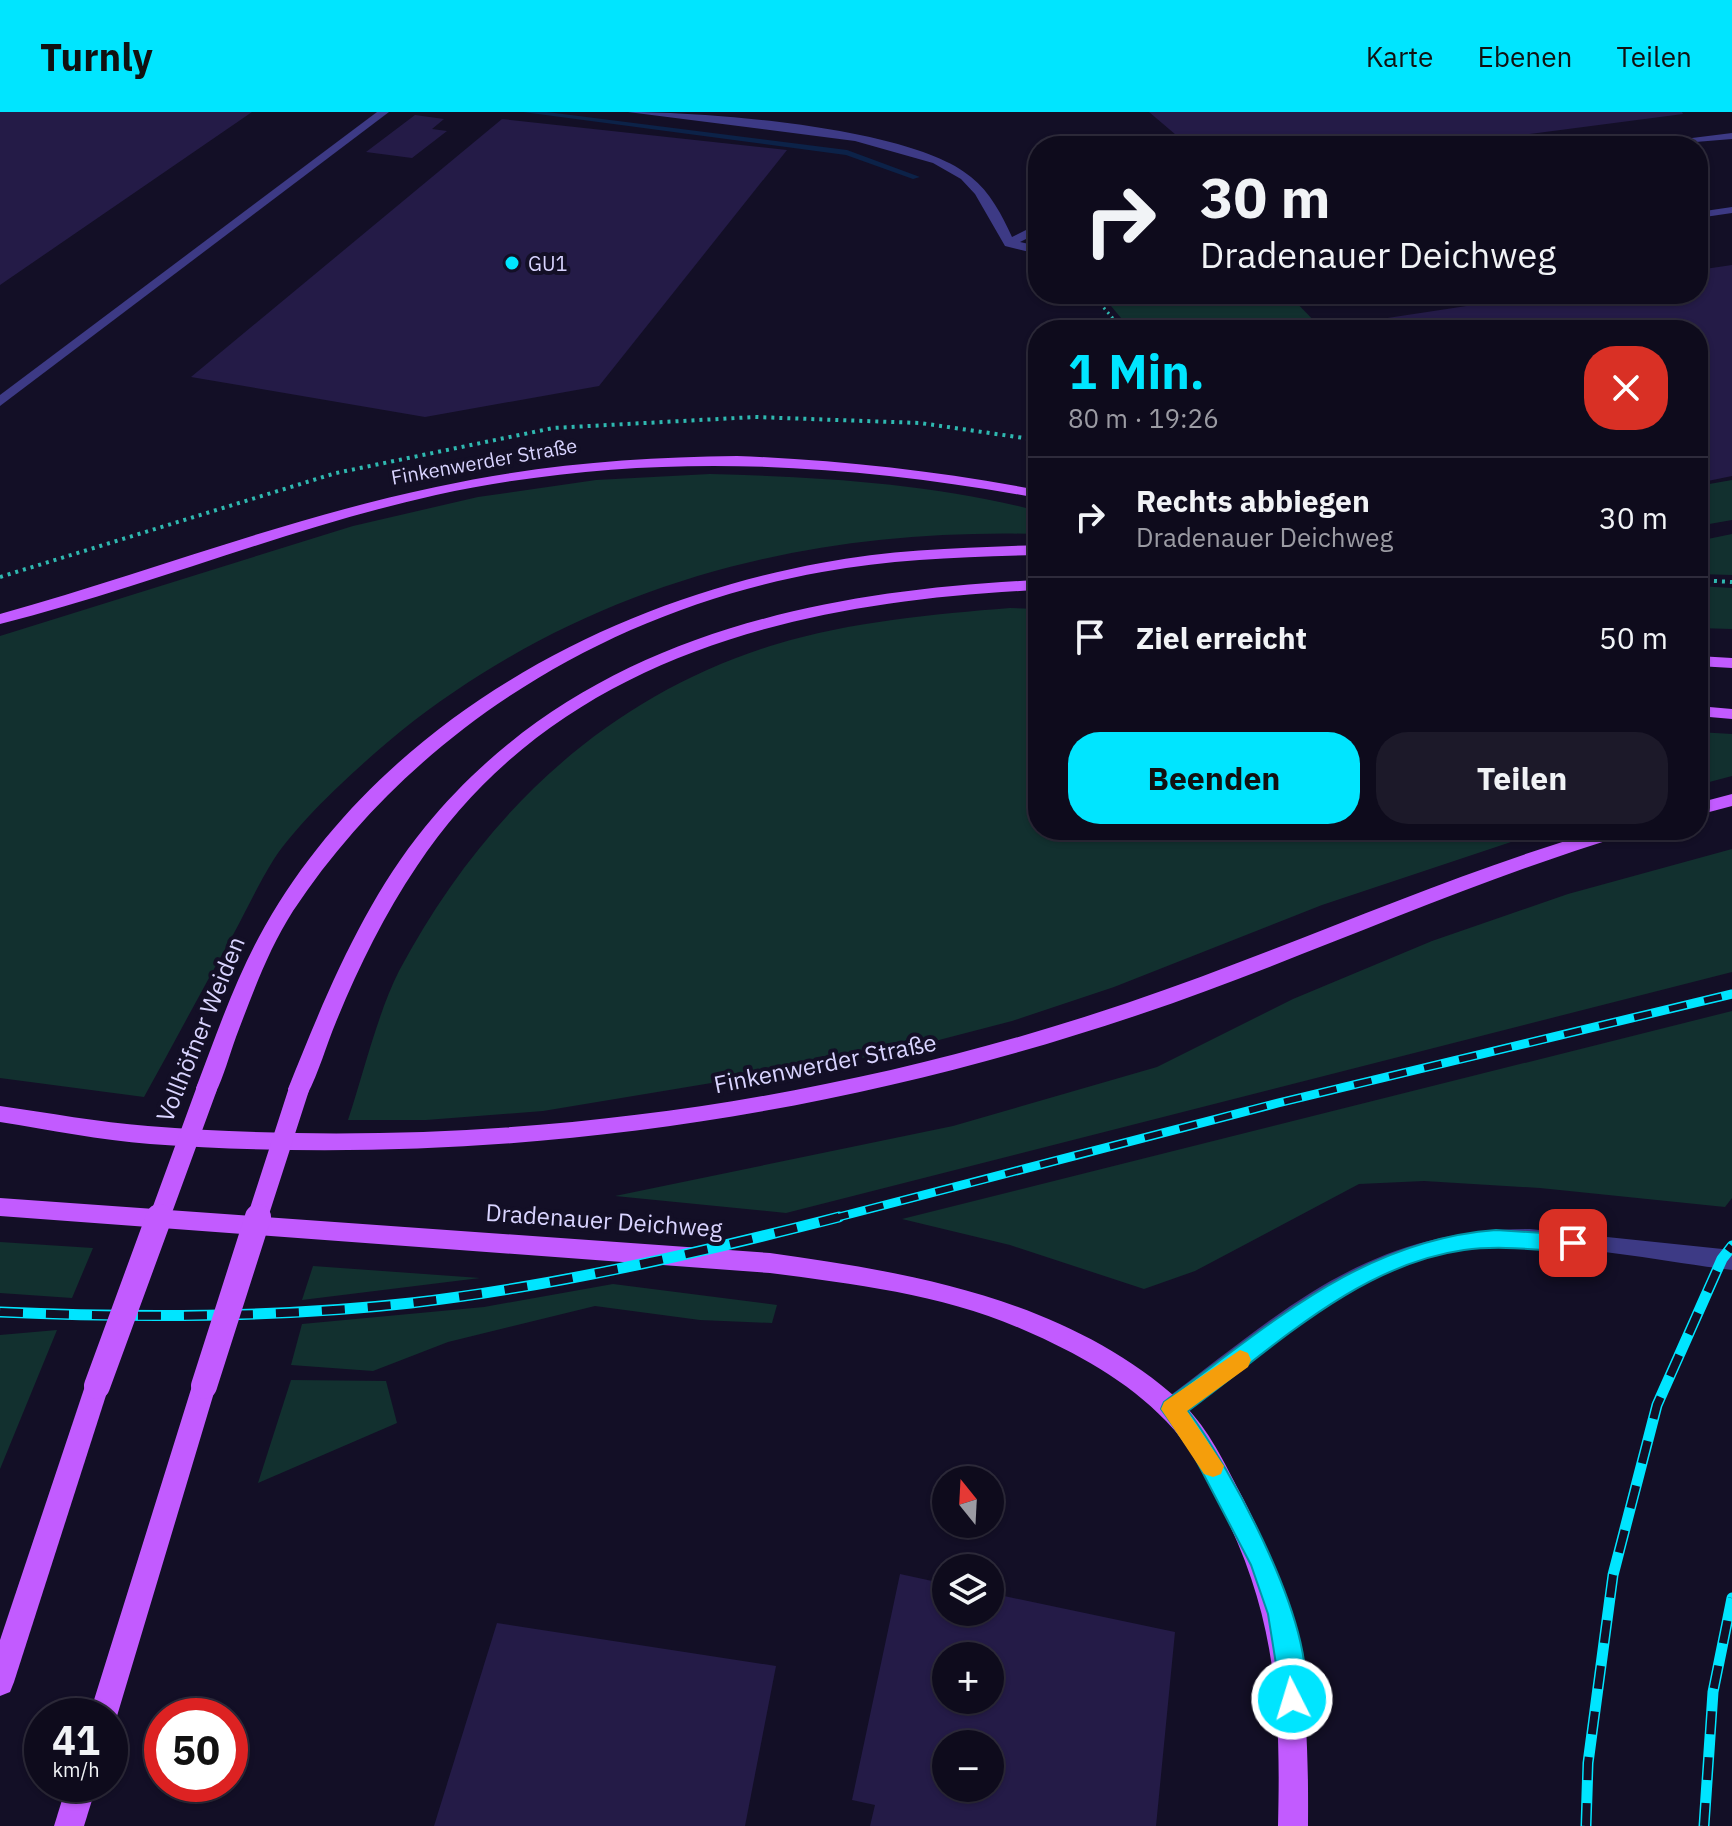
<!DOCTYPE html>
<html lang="de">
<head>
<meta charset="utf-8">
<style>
  body { margin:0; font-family:"IBM Plex Sans",sans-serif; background:#1c1929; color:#f1f3f6; height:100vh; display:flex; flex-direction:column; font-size:30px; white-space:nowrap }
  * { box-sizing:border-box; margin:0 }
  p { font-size:26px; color:#9b9ba3 }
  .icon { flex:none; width:44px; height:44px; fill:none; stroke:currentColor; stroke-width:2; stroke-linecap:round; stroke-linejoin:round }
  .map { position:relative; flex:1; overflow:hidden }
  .panel { position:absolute; left:1028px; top:208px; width:680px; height:520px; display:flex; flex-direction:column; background:#0e0b1c; border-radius:32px; box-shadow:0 2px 6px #0004,0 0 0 2px #2e2b3b }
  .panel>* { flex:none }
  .banner { position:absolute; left:1028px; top:24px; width:680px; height:168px; border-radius:32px; box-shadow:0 2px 6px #0004,0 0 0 2px #2e2b3b; background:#0e0b1c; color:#f1f3f6; overflow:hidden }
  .needle { width:52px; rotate:342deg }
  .buttons { position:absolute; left:932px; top:1354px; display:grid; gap:16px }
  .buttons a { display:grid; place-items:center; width:72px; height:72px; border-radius:50%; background:#0e0b1c; box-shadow:0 2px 6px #0004,0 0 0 2px #2e2b3b; font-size:40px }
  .speed { position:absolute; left:24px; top:1586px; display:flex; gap:16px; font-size:40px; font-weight:700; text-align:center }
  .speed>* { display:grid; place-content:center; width:104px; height:104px; border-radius:50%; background:#0e0b1c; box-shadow:0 2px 6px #0004,0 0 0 2px #2e2b3b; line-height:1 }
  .speed small { font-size:20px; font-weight:400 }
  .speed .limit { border:12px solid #d22; background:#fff; color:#111 }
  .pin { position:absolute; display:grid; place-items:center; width:68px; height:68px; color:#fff; margin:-34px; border-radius:16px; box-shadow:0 4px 12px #0006 }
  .me { position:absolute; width:88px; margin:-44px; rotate:355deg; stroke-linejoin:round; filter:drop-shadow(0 0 6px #0008) }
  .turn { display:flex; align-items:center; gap:28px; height:168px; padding:0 40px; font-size:36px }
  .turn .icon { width:104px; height:104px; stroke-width:2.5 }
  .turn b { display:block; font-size:56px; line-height:68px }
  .round { display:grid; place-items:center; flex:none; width:84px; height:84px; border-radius:32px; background:#1c1929 }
  .head { display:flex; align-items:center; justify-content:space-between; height:136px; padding:0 40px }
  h1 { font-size:48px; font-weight:700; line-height:60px; color:#00e5ff }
  .button { display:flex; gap:16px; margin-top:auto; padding:16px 40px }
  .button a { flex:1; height:92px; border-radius:32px; background:#00e5ff; color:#111; font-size:32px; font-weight:700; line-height:92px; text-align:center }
  .button a+a { background:#1c1929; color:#f1f3f6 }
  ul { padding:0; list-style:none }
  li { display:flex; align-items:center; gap:24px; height:120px; padding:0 40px; border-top:2px solid #2e2b3b }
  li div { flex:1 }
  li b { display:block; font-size:30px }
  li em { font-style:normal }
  header { display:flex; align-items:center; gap:48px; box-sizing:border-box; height:112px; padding:0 40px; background:#00e5ff; color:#111 }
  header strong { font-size:38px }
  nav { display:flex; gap:44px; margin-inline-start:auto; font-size:28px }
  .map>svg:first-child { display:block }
  .green { fill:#12302f }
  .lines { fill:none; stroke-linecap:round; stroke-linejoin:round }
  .stream { fill:#0c2248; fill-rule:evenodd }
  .building { fill:#241b47; fill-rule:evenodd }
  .path-far1 { stroke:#2fb8b0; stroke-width:3; stroke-dasharray:2 4; stroke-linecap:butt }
  .path { stroke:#2fb8b0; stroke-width:4; stroke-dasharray:3 5; stroke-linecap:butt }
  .minor { fill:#3d3a85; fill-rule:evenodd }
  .major { fill:#c25bff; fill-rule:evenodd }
  .rail-far1-casing { stroke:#00e5ff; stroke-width:9 }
  .rail-casing { stroke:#00e5ff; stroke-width:11 }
  .rail-far1 { stroke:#130f26; stroke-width:6; stroke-dasharray:18; stroke-linecap:butt }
  .rail { stroke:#130f26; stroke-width:8; stroke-dasharray:23; stroke-linecap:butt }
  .major-bridge-far1 { stroke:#c25bff; stroke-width:20 }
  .major-bridge { stroke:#c25bff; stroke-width:26 }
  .route { fill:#00e5ff; stroke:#0095a6; stroke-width:2 }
  .slow { fill:#f59e0b }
  .poi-dot { fill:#00e5ff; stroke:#130f26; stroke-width:3 }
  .labels { text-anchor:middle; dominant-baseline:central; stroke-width:8; stroke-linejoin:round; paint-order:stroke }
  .far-poi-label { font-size:20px; fill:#d9d4ff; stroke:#130f26; text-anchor:start }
  .far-street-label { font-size:20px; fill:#d9d4ff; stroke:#130f26 }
  .street-label { font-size:24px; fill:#d9d4ff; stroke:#130f26 }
</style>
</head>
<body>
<header>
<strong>Turnly</strong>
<nav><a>Karte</a><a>Ebenen</a><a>Teilen</a></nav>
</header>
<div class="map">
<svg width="1732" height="1714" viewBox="0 0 1732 1714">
  <rect width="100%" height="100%" fill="#130f26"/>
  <!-- green -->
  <g class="green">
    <polygon points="1101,182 1288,182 1323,218 1131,218"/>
    <path d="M710,362c111,3 220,9 328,37v23c-234,-6 -452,50 -637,197 -40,33 -98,85 -127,128 -15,24 -27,50 -40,74 -31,55 -60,110 -90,164l-144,-19v-442l353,-110 125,-29 118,-17z"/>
    <polygon points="1732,368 1732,408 1698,414 1698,374"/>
    <polygon points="1732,422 1732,463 1698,462 1698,429"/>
    <polygon points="1698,474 1732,476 1732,517 1698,516"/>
    <path d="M1010,496l28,1v221h509l-225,75 -208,82 -102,34 -127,33 -342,57 -117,9h-78c15,-45 30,-108 51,-149 83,-156 207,-275 378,-327 72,-22 158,-30 233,-36z"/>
    <polygon points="1698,620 1732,622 1732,664 1698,673"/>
    <polygon points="1732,737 1732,860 786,1101 615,1084 953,1014 1157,955 1293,887 1432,829 1568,782"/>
    <polygon points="1732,899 1732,1086 1725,1095 1540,1076 1424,1069 1359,1072 1195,1159 1144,1177 1010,1133 902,1107"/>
    <polygon points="0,1130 93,1136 72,1186 0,1181"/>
    <polygon points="313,1154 480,1166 302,1188"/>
    <polygon points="613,1172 777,1193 772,1211 700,1208 595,1194 448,1230 373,1259 291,1253 302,1212 484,1195"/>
    <polygon points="57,1218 0,1357 0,1223"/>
    <polygon points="291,1268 386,1269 397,1311 258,1371"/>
  </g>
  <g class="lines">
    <!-- stream -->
    <polygon class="stream" points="523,0 547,0 847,38 920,65 913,67 846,43"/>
  </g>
  <!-- building -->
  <g class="building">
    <polygon points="0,0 252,0 0,173"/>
    <polygon points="1149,0 1682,0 1683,2 1437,34 1189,34"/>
    <polygon points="415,3 444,7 432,17 447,19 412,46 366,40"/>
    <polygon points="502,7 787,38 599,274 425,305 191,265"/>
    <polygon points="1732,153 1732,364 1698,371 1698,218 1370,218 1361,210 1545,182 1698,182 1698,158"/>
    <path d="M900,1462l46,10v28h44v-19l185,39 -19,194h-286l5,-21 -23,-5zM946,1544h44v44h-44zM946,1632h44v44h-44z"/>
    <polygon points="497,1511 776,1554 745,1714 434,1714"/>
  </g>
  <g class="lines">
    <!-- path-far1 -->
    <polyline class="path-far1" points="1092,182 1123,218"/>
    <!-- path -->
    <g class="path">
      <polyline points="0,465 336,361 553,316 755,305 920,311 1038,328"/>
      <polyline points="1698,468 1732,470"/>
    </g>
    <!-- minor -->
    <g class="minor">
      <polygon points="377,0 389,0 0,294 0,283"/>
      <path d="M628,0c79,0 284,15 343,65 19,15 31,38 41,60l26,-13v9l-18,9 18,4v8l-33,-8 -30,-52 -14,-15 -28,-16 -78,-22z"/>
      <polygon points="1732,21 1732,27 1647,34 1652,31"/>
      <polygon points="1732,95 1732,101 1698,106 1698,100"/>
      <path d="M1530,1117l202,21v20c-99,-12 -210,-40 -308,-11 -92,27 -168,101 -243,158l-9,3 -9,-3 -3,-8 3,-8c123,-92 204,-172 367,-172z"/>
    </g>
    <!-- major -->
    <g class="major">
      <path d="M737,344c102,4 201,15 301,34v8c-204,-37 -398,-47 -602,-3 -148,33 -289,92 -436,129v-10c146,-41 288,-96 436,-127 100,-22 200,-30 301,-31z"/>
      <path d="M1038,433v10c-73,2 -145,4 -216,17 -214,38 -409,158 -529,339 -25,39 -41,84 -57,126 -7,19 -12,39 -21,57h-16l-3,-6c21,-55 40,-111 69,-162 114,-200 334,-322 556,-363 72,-14 144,-15 217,-18z"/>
      <path d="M1038,468v10c-237,11 -481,65 -621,276 -33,49 -59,102 -81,156 -10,24 -17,50 -29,73h-16l-3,-6c36,-90 75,-186 137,-262 153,-187 383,-236 613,-247z"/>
      <polygon points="1698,544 1732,546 1732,556 1698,554"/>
      <polygon points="1698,594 1732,597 1732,607 1698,604"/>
      <polygon points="1732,682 1732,694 1698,703 1698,691"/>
      <path d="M1601,718h30l-2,4c-168,50 -325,125 -491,181 -318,107 -652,153 -988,129 -50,-4 -100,-14 -150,-22v-16c49,7 98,16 148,20 329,26 666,-17 979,-123 159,-54 312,-125 474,-173z"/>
      <path d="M0,1086l770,55c145,20 297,47 410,148 25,23 42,56 57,86 65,121 72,205 71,339h-30c3,-123 -2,-212 -59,-323 -15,-29 -30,-59 -53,-82 -38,-40 -91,-69 -142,-91 -79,-35 -169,-46 -254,-57l-770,-57z"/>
      <polygon points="97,1263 106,1266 109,1274 14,1570 10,1580 0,1584 0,1528 85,1274 88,1266"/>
      <polygon points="204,1263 213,1266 216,1274 117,1604 110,1615 110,1604 89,1604 192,1274 195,1266"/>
      <polygon points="67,1672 97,1672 84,1714 54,1714"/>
    </g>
    <!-- rail-far1 casing -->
    <g class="rail-far1-casing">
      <polyline id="rail-far1" points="831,1107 1278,991 1732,882"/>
    </g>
    <!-- rail casing -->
    <g class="rail-casing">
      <g id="rail">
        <path d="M0,1200c137,6 275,6 411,-9 145,-17 287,-50 428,-86"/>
        <polyline points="1586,1714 1588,1651 1613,1463 1657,1293 1722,1147 1732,1134"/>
        <polyline points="1704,1714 1713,1580 1732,1486"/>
      </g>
    </g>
    <!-- rail-far1 -->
    <use href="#rail-far1" class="rail-far1"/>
    <!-- rail -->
    <use href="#rail" class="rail"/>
    <!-- major-bridge-far1 -->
    <g class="major-bridge-far1">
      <polyline points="159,1107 207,976"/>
      <polyline points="257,1107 299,977"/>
    </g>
    <!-- major-bridge -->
    <g class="major-bridge">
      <polyline points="97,1274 159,1105"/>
      <polyline points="204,1274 258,1105"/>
    </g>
  </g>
  <!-- route -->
  <path class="route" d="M1496,1118l77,5 11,8 -11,9c-36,-2 -73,-7 -109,-2 -107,15 -193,100 -276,161 40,52 140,233 113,297l-9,4 -9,-4 -15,-94 -17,-49 -58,-111 -32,-45 3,-7c105,-76 197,-162 332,-172z"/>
  <!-- slow -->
  <polygon class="slow" points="1240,1238 1248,1241 1251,1248 1248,1255 1187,1299 1224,1354 1221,1362 1213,1365 1204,1362 1161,1297 1164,1290"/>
  <!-- markers -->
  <circle class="poi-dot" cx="512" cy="151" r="8"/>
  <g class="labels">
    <!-- far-poi labels -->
    <g class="far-poi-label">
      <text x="528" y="151">GU1</text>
    </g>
    <!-- far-street labels -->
    <g class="far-street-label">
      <text transform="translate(484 349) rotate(-10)">Finkenwerder Straße</text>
    </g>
    <!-- street labels -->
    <g class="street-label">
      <text transform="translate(200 917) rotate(-68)">Vollhöfner Weiden</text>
      <text transform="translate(825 951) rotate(-11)">Finkenwerder Straße</text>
      <text transform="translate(604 1108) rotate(4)">Dradenauer Deichweg</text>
    </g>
  </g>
</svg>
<div class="buttons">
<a><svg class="needle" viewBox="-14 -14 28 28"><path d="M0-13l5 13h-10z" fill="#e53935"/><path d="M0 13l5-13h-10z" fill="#9b9ba3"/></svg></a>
<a><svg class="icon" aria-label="layers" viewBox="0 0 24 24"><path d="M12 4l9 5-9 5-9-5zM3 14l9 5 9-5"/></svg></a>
<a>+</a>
<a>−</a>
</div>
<div class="speed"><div>41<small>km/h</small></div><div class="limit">50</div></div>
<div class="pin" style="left:1573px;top:1131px;background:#d93025"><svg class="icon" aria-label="arrive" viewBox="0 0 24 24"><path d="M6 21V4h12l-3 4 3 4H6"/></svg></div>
<svg class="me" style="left:1292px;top:1587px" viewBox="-20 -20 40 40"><circle r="17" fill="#00e5ff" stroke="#fff" stroke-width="3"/><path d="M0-11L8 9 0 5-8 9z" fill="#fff"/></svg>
<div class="banner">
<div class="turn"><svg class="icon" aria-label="right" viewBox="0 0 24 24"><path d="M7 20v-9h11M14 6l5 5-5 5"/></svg><div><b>30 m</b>Dradenauer Deichweg</div></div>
</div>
<section class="panel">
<div class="head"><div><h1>1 Min.</h1><p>80 m · 19:26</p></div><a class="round" style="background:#d93025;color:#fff"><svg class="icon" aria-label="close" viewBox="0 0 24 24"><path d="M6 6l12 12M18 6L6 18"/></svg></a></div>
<ul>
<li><svg class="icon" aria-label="right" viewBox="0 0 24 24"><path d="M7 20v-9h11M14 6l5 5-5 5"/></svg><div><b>Rechts abbiegen</b><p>Dradenauer Deichweg</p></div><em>30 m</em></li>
<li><svg class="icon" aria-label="arrive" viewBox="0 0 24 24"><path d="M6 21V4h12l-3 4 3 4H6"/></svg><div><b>Ziel erreicht</b></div><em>50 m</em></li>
</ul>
<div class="button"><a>Beenden</a><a>Teilen</a></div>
</section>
</div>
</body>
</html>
